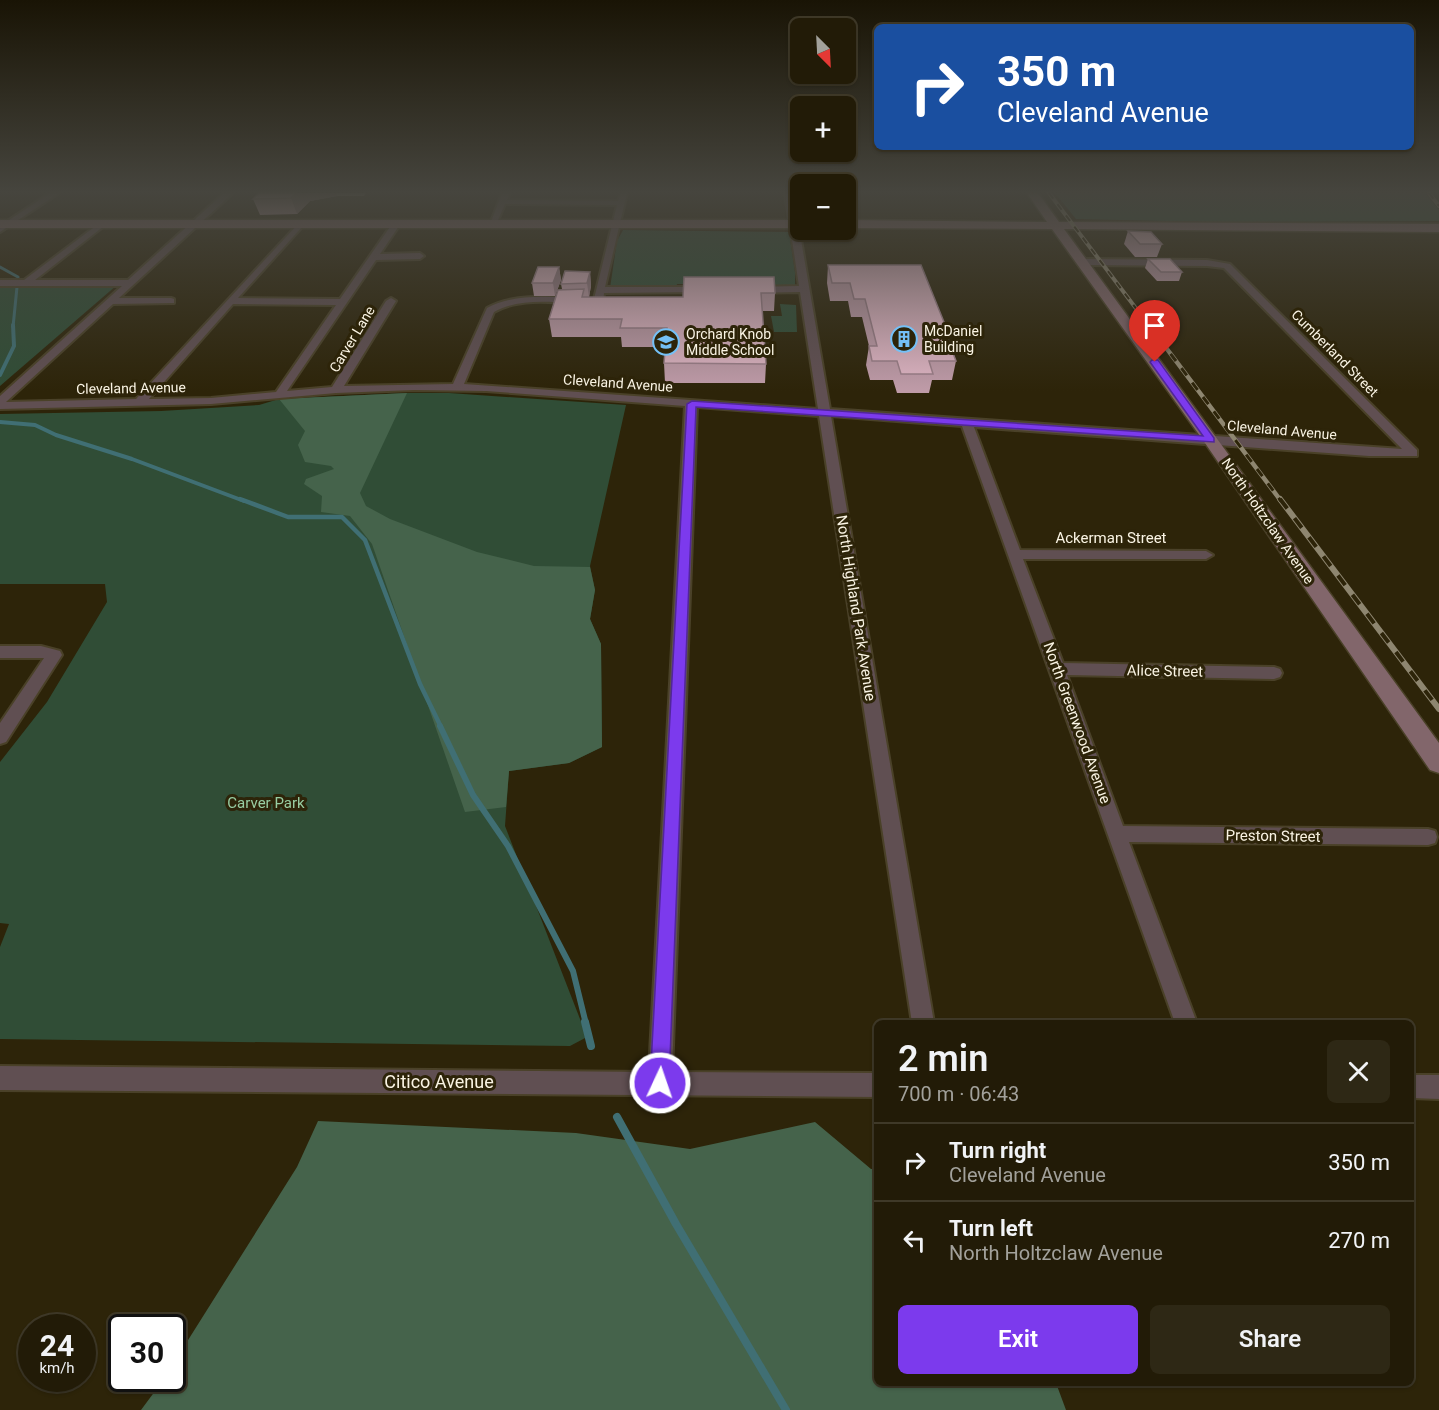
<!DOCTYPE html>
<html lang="en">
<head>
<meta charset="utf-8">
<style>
  body { margin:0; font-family:Roboto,sans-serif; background:#2e2815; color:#f1f3f6; height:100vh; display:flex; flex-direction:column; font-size:22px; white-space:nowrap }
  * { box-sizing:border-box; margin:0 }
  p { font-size:20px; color:#a2a19b }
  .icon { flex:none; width:33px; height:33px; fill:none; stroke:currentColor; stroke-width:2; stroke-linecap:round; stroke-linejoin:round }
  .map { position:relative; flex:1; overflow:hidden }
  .sheet { position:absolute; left:874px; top:1020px; width:540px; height:366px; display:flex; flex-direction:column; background:#221b07; border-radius:9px; box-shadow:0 2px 4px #0004,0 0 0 2px #3f3928 }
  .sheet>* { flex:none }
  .banner { position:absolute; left:874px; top:24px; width:540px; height:126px; border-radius:9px; box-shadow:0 2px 4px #0004,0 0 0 2px #3f3928; background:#1a4fa0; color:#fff; overflow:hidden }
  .needle { width:39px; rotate:156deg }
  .buttons { position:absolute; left:790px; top:18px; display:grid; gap:12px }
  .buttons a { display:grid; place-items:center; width:66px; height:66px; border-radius:9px; background:#221b07; box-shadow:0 2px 4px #0004,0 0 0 2px #3f3928; font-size:30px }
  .speed { position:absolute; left:18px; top:1314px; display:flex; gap:12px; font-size:30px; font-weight:700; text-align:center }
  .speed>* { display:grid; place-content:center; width:78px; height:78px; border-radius:50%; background:#221b07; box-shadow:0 2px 4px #0004,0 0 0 2px #3f3928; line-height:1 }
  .speed small { font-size:15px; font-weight:400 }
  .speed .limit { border:3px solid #111; border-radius:9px; background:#fff; color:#111 }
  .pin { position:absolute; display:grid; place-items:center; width:51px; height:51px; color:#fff; margin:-62px -26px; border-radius:50% 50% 50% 0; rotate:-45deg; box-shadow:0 0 6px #0007 }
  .pin .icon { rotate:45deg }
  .me { position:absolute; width:66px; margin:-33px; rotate:3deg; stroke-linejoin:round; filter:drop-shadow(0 0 4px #0008) }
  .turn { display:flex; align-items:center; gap:21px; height:126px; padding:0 24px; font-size:27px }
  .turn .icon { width:78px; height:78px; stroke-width:2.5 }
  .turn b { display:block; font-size:42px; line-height:51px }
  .round { display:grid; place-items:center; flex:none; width:63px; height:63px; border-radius:9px; background:#2e2815 }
  .summary { display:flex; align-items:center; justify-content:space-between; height:102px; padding:0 24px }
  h1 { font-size:36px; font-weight:600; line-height:45px }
  .action { display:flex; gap:12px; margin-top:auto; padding:12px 24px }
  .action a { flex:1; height:69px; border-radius:9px; background:#7c3aed; color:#fff; font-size:24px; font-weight:600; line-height:69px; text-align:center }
  .action a+a { background:#2e2815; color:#f1f3f6 }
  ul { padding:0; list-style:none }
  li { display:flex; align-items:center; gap:18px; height:78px; padding:0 24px; border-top:2px solid #3f3928 }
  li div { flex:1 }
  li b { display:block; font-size:22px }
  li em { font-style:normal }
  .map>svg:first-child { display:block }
  .green { fill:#304d36 }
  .forest { fill:#45634b }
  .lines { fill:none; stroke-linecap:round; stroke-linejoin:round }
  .stream-far4 { stroke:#406f74; stroke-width:3 }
  .stream-far3 { stroke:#406f74; stroke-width:4 }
  .stream-far2 { stroke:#406f74; stroke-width:4.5 }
  .stream-far1 { stroke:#406f74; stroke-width:6 }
  .stream { stroke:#406f74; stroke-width:8 }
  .minor-casing { stroke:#4a4128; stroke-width:4 }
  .secondary-casing { stroke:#4a4128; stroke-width:3 }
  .minor { fill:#604f52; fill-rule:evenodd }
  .secondary { fill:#82666b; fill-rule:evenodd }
  .rail-far2-casing { stroke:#8e8670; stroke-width:4 }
  .rail-far1-casing { stroke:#8e8670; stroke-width:4.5 }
  .rail-casing { stroke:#8e8670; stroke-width:6 }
  .rail-far2 { stroke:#2d2409; stroke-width:2; stroke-dasharray:7; stroke-linecap:butt }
  .rail-far1 { stroke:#2d2409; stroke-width:3; stroke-dasharray:9; stroke-linecap:butt }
  .rail { stroke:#2d2409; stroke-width:4; stroke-dasharray:12; stroke-linecap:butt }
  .wall { fill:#bf9ba8 }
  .shaded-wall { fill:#9b7e88 }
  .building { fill:#deb4c3; stroke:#9b7e88; stroke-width:1.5 }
  .route { fill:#7c3aed; stroke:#51269a; stroke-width:1.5 }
  .labels { text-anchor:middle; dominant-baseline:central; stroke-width:6; stroke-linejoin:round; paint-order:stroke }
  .far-poi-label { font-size:14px; fill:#faf4e4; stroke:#2d2409; text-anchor:start }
  .far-street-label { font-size:14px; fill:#faf4e4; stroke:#2d2409 }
  .street-label { font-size:15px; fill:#faf4e4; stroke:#2d2409 }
  .park-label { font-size:15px; fill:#98cea3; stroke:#2d2409 }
  .near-street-label { font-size:18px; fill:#faf4e4; stroke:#2d2409 }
</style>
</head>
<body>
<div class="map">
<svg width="1439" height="1410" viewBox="0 0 1439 1410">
  <rect width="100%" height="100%" fill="#2d2409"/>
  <!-- green -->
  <g class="green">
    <polygon points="1055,193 1425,193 1439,210 1439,221 1211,222 1076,219"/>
    <polygon points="623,230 789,232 795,272 795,288 743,284 677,284 676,288 610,288 617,241"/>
    <polygon points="117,285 0,386 0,286"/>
    <polygon points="780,304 796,305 797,332 774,332 771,316 782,316"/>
    <polygon points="407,393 449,393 626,405 590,566 595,590 590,619 601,644 602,747 569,763 509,771 505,826 587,1037 570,1046 0,1039 0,947 9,924 0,923 0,762 47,702 107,602 105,584 0,584 0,414 161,411 259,405 279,399"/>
  </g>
  <!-- forest -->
  <g class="forest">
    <polygon points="407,393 360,493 366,506 390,519 477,552 534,566 590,567 595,590 590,619 601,644 602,747 569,763 509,771 506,807 465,812 372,544 350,516 321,512 322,496 304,484 306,479 334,469 331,466 305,462 298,445 305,431 279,399"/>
    <polygon points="318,1121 576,1133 690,1149 815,1122 871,1169 877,1169 878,1383 1056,1383 1066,1410 141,1410 164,1379 172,1378 173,1364 297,1167"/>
  </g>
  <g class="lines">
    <!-- stream-far4 -->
    <polyline class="stream-far4" points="0,267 18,277 13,327"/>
    <!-- stream-far3 -->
    <g class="stream-far3">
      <polyline points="0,375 14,346 13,325"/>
      <polyline points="0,422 35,425 56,435 132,459 244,501"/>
    </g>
    <!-- stream-far2 -->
    <polyline class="stream-far2" points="240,499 288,517 342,517 365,540 420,684 441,727"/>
    <!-- stream-far1 -->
    <polyline class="stream-far1" points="440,726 473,795 508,846 573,971 586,1024"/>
    <!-- stream -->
    <g class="stream">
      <polyline points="585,1022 591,1046"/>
      <polyline points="617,1117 676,1224 786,1410"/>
    </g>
    <!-- minor casing -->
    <g class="minor-casing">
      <g id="minor">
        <polygon points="50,193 59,193 0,232 0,226"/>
        <path d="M224,193h9l-114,105h52l3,1v4l-61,1 -107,98 130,-3 163,-176 4,2 -1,2 -64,71 102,1 52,-75h3l4,2 -19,28 40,-1 4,3 -4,3 -44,1 -89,131 45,-4 54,-86 5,-3 5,3 -52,85 109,-2 34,-76c31,-17 73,-10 107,-9l23,-94 -112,-1 -10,23h-6l13,-34h8l-3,7 111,1 3,-8h6l-22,94h99l5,3 -2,2 -103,1 -1,9 -5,3c-32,-1 -75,-10 -104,7l-30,72 354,25 -18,-117 -46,1 -5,-3 5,-3 45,-1 -14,-93h8l37,216 572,40 -178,-181 -17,-2 -124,-1 -4,-3 4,-3 124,1 23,4 187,186v6h-48l-395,-29 46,123 186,1 7,4 -7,4h-183l40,104 211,4 6,2 2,4 -2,4 -6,2 -207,-4 56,151 305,3 7,2 2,6 -2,6 -7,2 -299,-3 68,181h-22l-213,-597 -131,-10 103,607h-22l-93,-607 -122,-9 -25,665 206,1v24l-878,-7v-24l649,6 36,-666 -199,-15 -72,-1 -78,3 -125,11 -211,5v-13l122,-110h-122v-6h24l77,-58 4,2 -1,2 -69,54h93zM233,304l103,1 -60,87 -65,6 -62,1z"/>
        <polygon points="0,646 41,646 60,651 62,655 6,742 0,744 0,723 44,658 0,658"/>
        <polygon points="1412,1075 1439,1075 1439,1099 1412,1098"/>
      </g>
    </g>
    <!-- secondary casing -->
    <g class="secondary-casing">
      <g id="secondary">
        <polygon points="1027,193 1038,193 1059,222 1439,224 1439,232 1064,229 1439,743 1439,773 1430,770 1205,443 1052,229 846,228 846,220 1047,222"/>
        <rect x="0" y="220" width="801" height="8"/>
      </g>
    </g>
    <!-- minor -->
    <use href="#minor" class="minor"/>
    <!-- secondary -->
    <use href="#secondary" class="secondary"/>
    <!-- rail-far2 casing -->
    <g class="rail-far2-casing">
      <g id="rail-far2">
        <polyline points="1049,193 1150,327"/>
        <polyline points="1429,193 1439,206"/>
      </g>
    </g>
    <!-- rail-far1 casing -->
    <g class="rail-far1-casing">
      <polyline id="rail-far1" points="1149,325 1281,501"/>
    </g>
    <!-- rail casing -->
    <g class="rail-casing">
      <polyline id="rail" points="1280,499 1439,709"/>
    </g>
    <!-- rail-far2 -->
    <use href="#rail-far2" class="rail-far2"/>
    <!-- rail-far1 -->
    <use href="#rail-far1" class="rail-far1"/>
    <!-- rail -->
    <use href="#rail" class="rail"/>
  </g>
  <!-- wall -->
  <g class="wall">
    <polygon points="259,193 366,193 364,196 337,196 310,201 297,214 260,215 253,199"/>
    <polygon points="1128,231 1162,244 1157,257 1135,257 1124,244"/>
    <polygon points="1148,259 1182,272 1179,281 1157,281 1145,268"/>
    <polygon points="828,265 948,332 947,337 956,361 952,380 932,380 929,393 897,393 893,380 870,380 866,365 869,346 862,317 851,317 848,301 830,301 827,283"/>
    <polygon points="559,267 561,280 555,296 534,296 532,283"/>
    <polygon points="590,272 591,286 589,297 683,297 684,277 775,293 774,311 762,311 766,364 765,383 665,383 664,363 665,347 622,347 621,337 552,337 549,319 562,289 561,284"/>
  </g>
  <!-- shaded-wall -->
  <g class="shaded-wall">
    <polygon points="296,193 336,193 337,196 310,201 297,214 291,198"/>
    <polygon points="559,267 561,280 555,296 553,283"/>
    <polygon points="590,272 591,286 589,297 587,283"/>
  </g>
  <!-- building -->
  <g class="building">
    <polygon points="259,193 296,193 291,198 253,199"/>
    <polygon points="1128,231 1151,232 1162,244 1140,244"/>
    <polygon points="1148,259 1170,259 1182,272 1161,272"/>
    <polygon points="828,265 921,265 948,332 945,332 956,361 929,361 933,374 901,374 897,361 872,361 869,346 877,346 865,299 854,299 850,283 832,283"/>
    <polygon points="538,267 559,267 553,283 532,283"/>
    <polygon points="565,271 590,272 587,283 561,284"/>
    <polygon points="684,277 774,277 775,293 761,293 766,364 664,363 667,328 620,328 622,319 549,319 558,290 584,289 582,297 683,297"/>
  </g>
  <!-- sky -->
  <linearGradient id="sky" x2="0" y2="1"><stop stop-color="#191405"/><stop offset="0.49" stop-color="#46453e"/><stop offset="1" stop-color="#46453e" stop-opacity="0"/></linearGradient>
  <rect width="1439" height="391" fill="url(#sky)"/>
  <!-- route -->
  <polygon class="route" points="1152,360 1158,360 1214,438 1214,442 696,407 669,1083 666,1090 660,1093 653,1090 650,1083 687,404 692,401 1203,436 1150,362"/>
  <!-- icons -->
  <defs>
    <g id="building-ring" transform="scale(1.35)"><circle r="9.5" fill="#2d2409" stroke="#74c0f6" stroke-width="1.5"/><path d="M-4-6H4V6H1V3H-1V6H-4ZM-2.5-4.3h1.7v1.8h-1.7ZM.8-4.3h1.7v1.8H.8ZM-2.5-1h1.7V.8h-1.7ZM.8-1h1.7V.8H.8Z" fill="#74c0f6"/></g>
    <g id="school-ring" transform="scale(1.35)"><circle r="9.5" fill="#2d2409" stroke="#74c0f6" stroke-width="1.5"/><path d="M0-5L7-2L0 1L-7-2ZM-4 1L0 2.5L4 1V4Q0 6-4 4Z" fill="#74c0f6"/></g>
  </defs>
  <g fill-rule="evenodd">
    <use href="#building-ring" x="904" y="339"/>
    <use href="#school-ring" x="666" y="342"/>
  </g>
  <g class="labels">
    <!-- far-poi labels -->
    <g class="far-poi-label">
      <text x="924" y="331">McDaniel<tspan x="924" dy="16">Building</tspan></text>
      <text x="686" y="334">Orchard Knob<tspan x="686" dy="16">Middle School</tspan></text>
    </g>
    <!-- far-street labels -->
    <g class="far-street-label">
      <text transform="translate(352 339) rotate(-59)">Carver Lane</text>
      <text transform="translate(1335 353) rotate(45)">Cumberland Street</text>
      <text transform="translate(618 383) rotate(4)">Cleveland Avenue</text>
      <text transform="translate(131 388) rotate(-1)">Cleveland Avenue</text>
      <text transform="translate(1282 430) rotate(5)">Cleveland Avenue</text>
      <text transform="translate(1268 521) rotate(55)">North Holtzclaw Avenue</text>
    </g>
    <!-- street labels -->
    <g class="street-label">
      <text x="1111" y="538">Ackerman Street</text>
      <text transform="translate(856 608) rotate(81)">North Highland Park Avenue</text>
      <text transform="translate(1165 671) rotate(1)">Alice Street</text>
      <text transform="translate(1077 723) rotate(70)">North Greenwood Avenue</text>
      <text transform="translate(1273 836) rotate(1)">Preston Street</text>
    </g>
    <!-- park labels -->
    <g class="park-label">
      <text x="266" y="803">Carver Park</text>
    </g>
    <!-- near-street labels -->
    <g class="near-street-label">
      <text x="439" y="1081">Citico Avenue</text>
    </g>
  </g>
</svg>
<div class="buttons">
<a><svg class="needle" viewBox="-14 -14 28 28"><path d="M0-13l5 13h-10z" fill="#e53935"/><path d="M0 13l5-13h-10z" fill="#a2a19b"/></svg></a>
<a>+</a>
<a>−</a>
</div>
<div class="speed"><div>24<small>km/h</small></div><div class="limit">30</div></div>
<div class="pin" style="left:1155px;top:362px;background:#d93025"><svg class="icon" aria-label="arrive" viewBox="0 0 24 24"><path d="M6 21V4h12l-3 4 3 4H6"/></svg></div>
<svg class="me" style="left:660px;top:1083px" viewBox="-20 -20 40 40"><circle r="17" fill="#7c3aed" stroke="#fff" stroke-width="3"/><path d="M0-11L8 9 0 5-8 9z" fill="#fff"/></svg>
<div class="banner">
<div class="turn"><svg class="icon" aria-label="right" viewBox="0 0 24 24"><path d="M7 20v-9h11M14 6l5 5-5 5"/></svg><div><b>350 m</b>Cleveland Avenue</div></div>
</div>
<section class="sheet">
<div class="summary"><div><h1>2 min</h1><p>700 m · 06:43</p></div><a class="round"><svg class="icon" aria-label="close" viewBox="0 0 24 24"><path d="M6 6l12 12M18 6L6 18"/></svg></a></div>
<ul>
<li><svg class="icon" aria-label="right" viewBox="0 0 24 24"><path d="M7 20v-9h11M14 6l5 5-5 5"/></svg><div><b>Turn right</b><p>Cleveland Avenue</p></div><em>350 m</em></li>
<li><svg class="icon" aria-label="left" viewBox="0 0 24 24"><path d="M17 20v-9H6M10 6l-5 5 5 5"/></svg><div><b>Turn left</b><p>North Holtzclaw Avenue</p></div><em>270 m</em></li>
</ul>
<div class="action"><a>Exit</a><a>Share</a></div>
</section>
</div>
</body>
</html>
